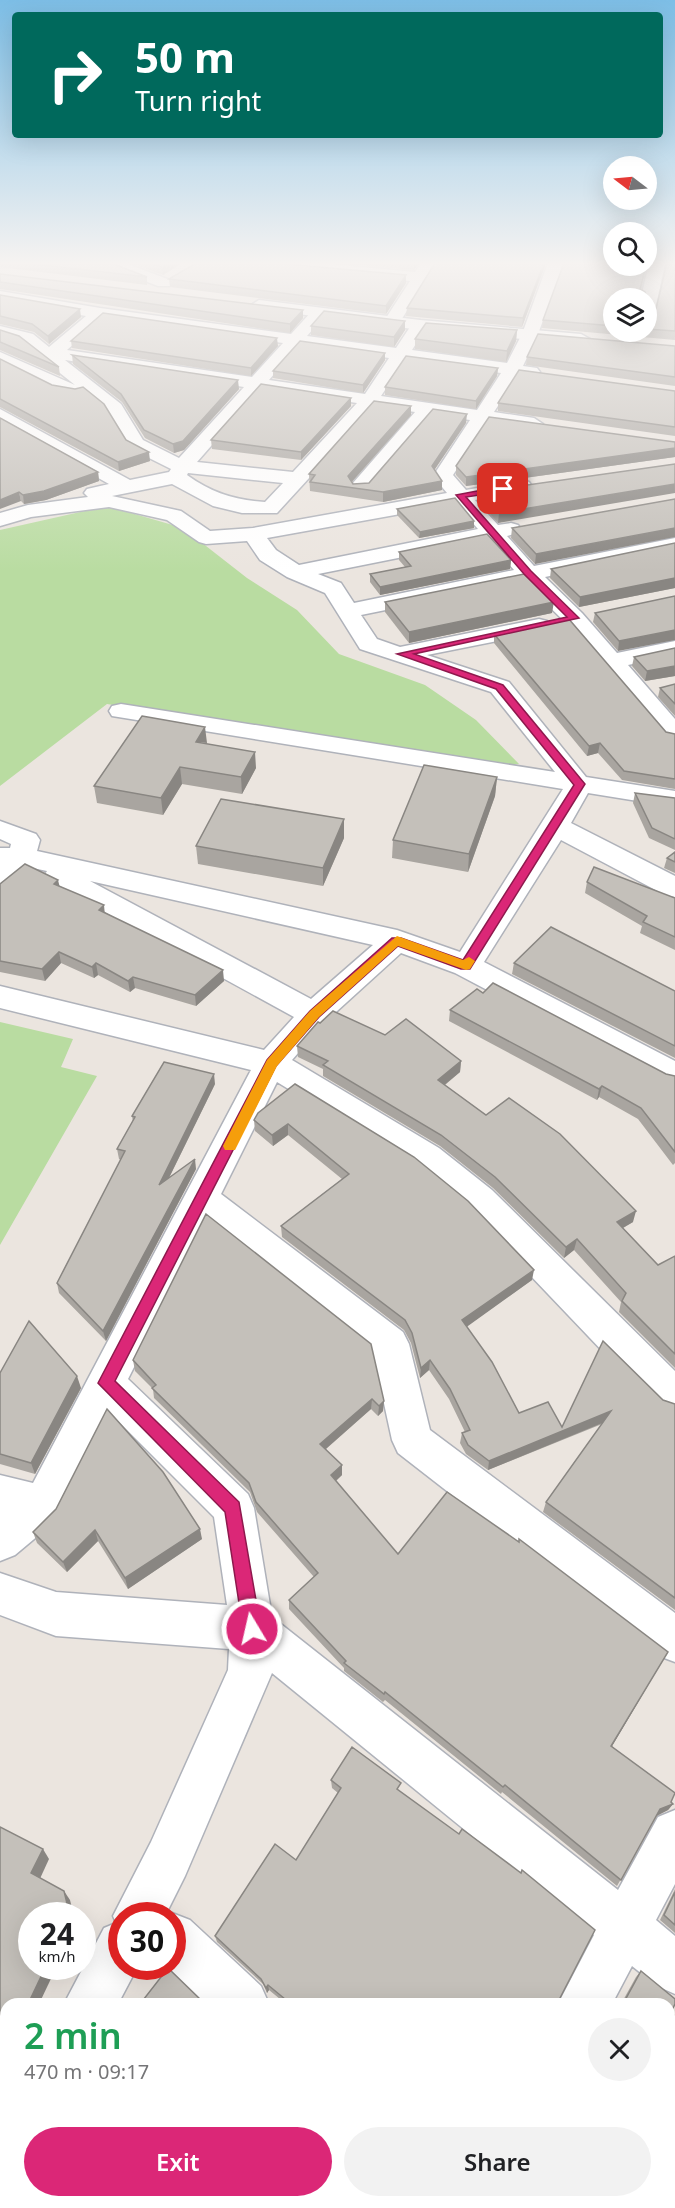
<!DOCTYPE html>
<html lang="en">
<head>
<meta charset="utf-8">
<style>
  body { margin:0; font-family:"Noto Sans",sans-serif; background:#f2f2f2; color:#202124; height:100vh; display:flex; flex-direction:column; font-size:22px; white-space:nowrap }
  * { box-sizing:border-box; margin:0 }
  p { font-size:20px; color:#757577 }
  .icon { flex:none; width:33px; height:33px; fill:none; stroke:currentColor; stroke-width:2; stroke-linecap:round; stroke-linejoin:round }
  .map { position:relative; flex:1; overflow:hidden }
  .side { position:absolute; left:0px; top:1998px; width:675px; height:210px; display:flex; flex-direction:column; background:#fff; border-radius:18px 18px 0 0; box-shadow:0 6px 24px #0002 }
  .side>* { flex:none }
  .hud { position:absolute; left:12px; top:12px; width:651px; height:126px; border-radius:6px; box-shadow:0 6px 24px #0002; background:#00695c; color:#fff; overflow:hidden }
  .needle { width:39px; rotate:286deg }
  .fabs { position:absolute; left:603px; top:156px; display:grid; gap:12px }
  .fabs a { display:grid; place-items:center; width:54px; height:54px; border-radius:50%; background:#fff; box-shadow:0 6px 24px #0002; font-size:30px }
  .speed { position:absolute; left:18px; top:1902px; display:flex; gap:12px; font-size:30px; font-weight:700; text-align:center }
  .speed>* { display:grid; place-content:center; width:78px; height:78px; border-radius:50%; background:#fff; box-shadow:0 6px 24px #0002; line-height:1 }
  .speed small { font-size:15px; font-weight:400 }
  .speed .limit { border:9px solid #d22; background:#fff; color:#111 }
  .pin { position:absolute; display:grid; place-items:center; width:51px; height:51px; color:#fff; margin:-26px; border-radius:12px; box-shadow:0 3px 9px #0006 }
  .me { position:absolute; width:66px; margin:-33px; rotate:351deg; stroke-linejoin:round; filter:drop-shadow(0 0 4px #0008) }
  .turn { display:flex; align-items:center; gap:21px; height:126px; padding:0 24px; font-size:27px }
  .turn .icon { width:78px; height:78px; stroke-width:2.5 }
  .turn b { display:block; font-size:42px; line-height:51px }
  .round { display:grid; place-items:center; flex:none; width:63px; height:63px; border-radius:32px; background:#f2f2f2 }
  .summary { display:flex; align-items:center; justify-content:space-between; height:102px; padding:0 24px }
  h1 { font-size:36px; font-weight:600; line-height:45px; color:#1e9e55 }
  .action { display:flex; gap:12px; margin-top:auto; padding:12px 24px }
  .action a { flex:1; height:69px; border-radius:36px; background:#db2777; color:#fff; font-size:24px; font-weight:600; line-height:69px; text-align:center }
  .action a+a { background:#f2f2f2; color:#202124 }
  .map>svg:first-child { display:block }
  .green { fill:#b9dca1 }
  .lines { fill:none; stroke-linecap:round; stroke-linejoin:round }
  .minor-casing { stroke:#afb2ba; stroke-width:3 }
  .secondary-casing { stroke:#afb2ba; stroke-width:3 }
  .minor { fill:#fff; fill-rule:evenodd }
  .secondary { fill:#fff; fill-rule:evenodd }
  .wall { fill:#a9a5a0 }
  .shaded-wall { fill:#898682 }
  .building { fill:#c4c0ba; stroke:#898682; stroke-width:1.5 }
  .route { fill:#db2777; stroke:#8e194d; stroke-width:1.5 }
  .slow { fill:#f59e0b }
</style>
</head>
<body>
<div class="map">
<svg width="675" height="2208" viewBox="0 0 675 2208">
  <rect width="100%" height="100%" fill="#ebe5df"/>
  <!-- green -->
  <g class="green">
    <polygon points="107,506 183,528 247,578 297,610 339,654 425,685 476,720 519,764 491,765 107,704 0,786 0,530"/>
    <polygon points="0,1022 73,1039 61,1067 97,1076 0,1245"/>
  </g>
  <g class="lines">
    <!-- minor casing -->
    <g class="minor-casing">
      <g id="minor">
        <polygon points="103,263 125,263 170,280 172,283 170,286 158,286 106,266"/>
        <polygon points="264,263 318,263 415,272 421,263 437,263 398,325 392,326 384,321 410,281 272,268"/>
        <path d="M548,263h16l-26,71 -15,32 14,2 3,4 -9,5 -13,-2 -24,37 40,6 9,6 -9,6 -47,-7 -34,52 13,15 56,-10 7,2 3,4 -3,4 -54,10 23,25 13,-2 7,2 3,4 -3,4 -11,3 27,30 141,-28v12l-130,27 37,36 35,40 58,-12v14l-47,10 47,54v24l-9,-3 -100,-117 -42,-41 -163,33 16,24 23,8 139,-28 8,2 4,5 -4,5 -120,24 82,27 77,95 89,14v16l-87,-14 -17,30 104,53v21l-10,-2 -104,-55 -77,122 191,99v26l-11,-4 -209,-110 -54,-20 -76,69 -33,38 147,88 53,42 183,181v42l-14,-5 -52,-50 -141,-148 -53,-44 -138,-84 -56,112 182,138 6,12 21,86 245,183v49l-16,-6 -261,-203 -6,-13 -19,-87 -166,-131 -79,157 120,115 6,14 18,109 346,273 40,-73 17,-7v74l-19,36 19,16v58l-18,-8 -25,-20 -20,38h-54l36,-69 -322,-262 -87,203 -20,40h-43v50h16l-20,38h-54l40,-76 12,-5 -3,-7 38,-74 77,-172 1,-21 -173,-13 -56,-21v-42l56,19 171,13 -13,-88 -103,-103 -53,105 -43,36 -15,6v-86l33,8 218,-413 -251,-62v-22l264,64 30,-33 -246,-135 -4,-6 3,-5 -19,-4 -18,16 -10,3v-38h10l1,-4 -11,-5v-18l36,13 4,6 -3,11 360,79 63,22 103,-163 -451,-73 -3,-5 3,-5 9,-2 434,68 -64,-80 -131,-43 -35,-56 -38,-16 -27,-17 -13,-19 -41,3 -7,-2 -32,-22 -58,-13 -78,10 -31,9v-13l28,-8 60,-8 -4,-4 3,-4 22,-5 -109,-61v-14l130,71 39,-8 2,-3 -42,-21 -22,-37 -22,-18c-20,11 -66,-20 -85,-29v-12l75,33 -54,-43 -21,-6v-10l33,8 16,13 37,-31 -86,-15v-10l100,17 191,26 22,-24 6,-2 8,5 -20,23 89,12 18,-27 6,-1 8,5 -16,25 95,13 15,-29zM103,318l180,25 -31,34 -185,-27zM299,345l90,13 -24,36 -96,-14zM65,360l179,27 -65,71 -36,-18 -22,-36zM405,360l96,13 -24,37 -96,-14zM261,389l96,14 -64,69 -96,-10zM375,406l40,6 -62,71 -3,4 3,4h14l66,-76 37,5 -37,56 14,17 -194,35 -43,3 -29,-20 -69,-15 60,-12 41,22 29,7h35zM188,473l95,10 -18,19c-30,-2 -53,-9 -78,-27zM456,504l22,25 -179,36 -23,-15 -9,-12zM488,540l26,30 -160,33 -13,-20 -23,-9zM90,881l283,64 -62,54z"/>
        <polygon points="649,263 665,263 654,315 646,320 646,298 641,298"/>
        <polygon points="172,1913 190,1920 261,1986 269,2004 205,2004 166,1966 172,1966 172,1916 165,1916"/>
        <polygon points="6,2130 6,2193 0,2196 0,2132"/>
        <polygon points="424,2202 484,2202 486,2208 427,2208"/>
      </g>
    </g>
    <!-- secondary casing -->
    <g class="secondary-casing">
      <polygon id="secondary" points="259,300 420,320 581,334 590,339 581,344 420,330 253,308 251,305"/>
    </g>
    <!-- minor -->
    <use href="#minor" class="minor"/>
    <!-- secondary -->
    <use href="#secondary" class="secondary"/>
  </g>
  <!-- wall -->
  <g class="wall">
    <polygon points="0,263 111,263 147,277 147,285 0,267"/>
    <polygon points="131,263 182,263 163,275"/>
    <polygon points="340,263 419,263 414,270"/>
    <polygon points="546,263 522,327 406,316 407,308"/>
    <polygon points="647,263 641,290 614,298 614,332 646,332 646,313 656,309 675,263 675,340 542,328 543,320"/>
    <polygon points="0,274 303,318 290,333 0,289"/>
    <polygon points="169,279 406,283 386,314 170,287"/>
    <polygon points="0,295 81,317 49,344 34,332 0,324"/>
    <polygon points="405,321 405,330 394,347 311,335 311,326"/>
    <polygon points="0,330 59,367 60,376 0,350"/>
    <polygon points="517,330 516,341 506,362 415,349 415,339"/>
    <polygon points="71,341 278,346 251,376 72,348"/>
    <polygon points="675,346 675,386 526,365 527,357"/>
    <polygon points="72,355 239,389 184,450 174,453 145,438 122,402 73,364"/>
    <polygon points="0,359 126,440 150,461 119,471 0,407"/>
    <polygon points="385,360 363,393 273,378 273,371"/>
    <polygon points="498,368 497,376 476,409 385,395 385,387"/>
    <polygon points="675,391 675,436 498,411 498,403"/>
    <polygon points="351,398 351,406 301,460 212,449 211,440"/>
    <polygon points="411,406 411,415 352,482 353,484 369,483 466,423 434,470 442,481 442,490 383,502 310,491 309,474"/>
    <polygon points="0,418 98,472 99,481 46,500 24,504 21,501"/>
    <polygon points="675,442 675,457 466,486 456,475 456,466"/>
    <polygon points="675,464 498,523 478,501 479,492"/>
    <polygon points="675,499 535,564 511,538 512,528"/>
    <polygon points="397,509 474,521 474,528 419,538 397,515"/>
    <polygon points="675,543 675,588 579,607 550,578 551,569"/>
    <polygon points="399,552 511,560 510,569 380,595 370,582 370,574 405,567 399,560"/>
    <polygon points="675,596 618,651 593,622 595,613"/>
    <polygon points="385,602 552,613 409,643 385,612"/>
    <polygon points="494,634 666,732 675,734 675,789 622,780 598,753 587,756 494,643"/>
    <polygon points="675,648 675,676 645,681 632,666 634,657"/>
    <polygon points="675,684 675,716 658,697 660,688"/>
    <polygon points="207,744 256,768 242,794 182,784 163,815 97,803 94,786"/>
    <polygon points="497,777 495,796 468,872 392,858 393,840"/>
    <polygon points="635,793 675,798 675,850 649,838 633,803"/>
    <polygon points="344,838 323,886 198,864 196,846"/>
    <polygon points="675,852 675,873 664,868 667,858"/>
    <polygon points="587,882 675,898 675,950 640,933 642,926 585,893"/>
    <polygon points="0,884 60,886 224,981 196,1006 135,988 130,992 98,975 94,978 61,963 45,981 0,972"/>
    <polygon points="514,963 675,991 675,1058 512,974"/>
    <polygon points="483,993 666,1074 675,1076 675,1163 673,1165 638,1119 599,1097 597,1100 449,1021 450,1010"/>
    <polygon points="320,1023 385,1035 461,1061 460,1072 445,1085 633,1222 623,1228 658,1265 675,1256 675,1368 619,1312 621,1302 574,1250 564,1258 493,1188 440,1146 323,1076 323,1069 298,1057 297,1046"/>
    <polygon points="215,1084 169,1178 196,1169 106,1341 59,1293 57,1283 121,1160 119,1159 117,1149 133,1122 132,1116"/>
    <polygon points="295,1084 532,1280 467,1326 519,1413 562,1427 663,1400 675,1404 675,1610 543,1512 546,1502 602,1424 488,1470 466,1454 460,1443 462,1433 465,1432 449,1399 429,1370 420,1378 411,1343 404,1330 282,1237 281,1226 342,1179 288,1135 273,1146 255,1131 254,1120"/>
    <polygon points="206,1214 383,1411 378,1416 371,1409 326,1449 342,1475 336,1481 398,1554 668,1652 612,1746 673,1804 668,1810 657,1816 617,1886 502,1792 501,1794 385,1700 383,1702 344,1671 344,1668 289,1609 289,1600 314,1577 257,1512 250,1492 154,1398 153,1389 135,1371 133,1360"/>
    <polygon points="0,1373 81,1388 35,1474 0,1464"/>
    <polygon points="56,1509 202,1539 128,1589 98,1541 67,1572 37,1543 33,1532"/>
    <polygon points="331,1780 400,1791 560,1998 560,2004 286,2004 269,1990 267,1993 263,1984 217,1942 215,1936 296,1860 338,1793 332,1788"/>
    <polygon points="675,1889 675,1933 660,1920"/>
    <polygon points="641,1971 675,1999 675,2004 671,2012 675,2016 675,2142 673,2147 669,2149 669,2004 621,2004 636,1977"/>
    <polygon points="526,2202 636,2202 633,2208 522,2208"/>
  </g>
  <!-- shaded-wall -->
  <g class="shaded-wall">
    <polygon points="169,263 182,263 163,275 162,267"/>
    <polygon points="414,263 419,263 414,270"/>
    <polygon points="544,263 546,263 522,327 523,318"/>
    <polygon points="406,275 406,283 386,314 386,306"/>
    <polygon points="80,309 81,317 49,344 48,336"/>
    <polygon points="303,310 303,318 290,333 290,324"/>
    <polygon points="405,321 405,330 394,347 394,337"/>
    <polygon points="517,330 516,341 506,362 507,351"/>
    <polygon points="277,338 278,346 251,376 251,368"/>
    <polygon points="385,353 385,360 363,393 363,385"/>
    <polygon points="498,368 497,376 476,409 476,401"/>
    <polygon points="238,380 239,389 184,450 174,453 173,444"/>
    <polygon points="351,398 351,406 301,460 301,452"/>
    <polygon points="411,406 411,415 348,486 348,476"/>
    <polygon points="467,414 466,423 431,475 432,466"/>
    <polygon points="675,448 675,457 466,486 466,477"/>
    <polygon points="149,452 150,461 119,471 118,462"/>
    <polygon points="98,472 99,481 46,500 24,504 23,495"/>
    <polygon points="442,481 442,490 383,502 383,492"/>
    <polygon points="675,484 675,493 498,523 499,513"/>
    <polygon points="19,492 21,501 0,509 0,500"/>
    <polygon points="474,521 474,528 419,538 420,532"/>
    <polygon points="675,528 675,537 535,564 536,554"/>
    <polygon points="511,560 510,569 380,595 380,587"/>
    <polygon points="675,578 675,588 579,607 580,597"/>
    <polygon points="554,602 552,613 409,643 409,632"/>
    <polygon points="675,630 675,640 618,651 619,641"/>
    <polygon points="675,666 675,676 645,681 647,671"/>
    <polygon points="205,727 207,743 196,742"/>
    <polygon points="600,743 598,753 587,756 589,746"/>
    <polygon points="255,752 256,768 242,794 241,777"/>
    <polygon points="180,767 182,784 163,815 161,798"/>
    <polygon points="497,777 495,796 468,872 469,854"/>
    <polygon points="344,819 344,838 323,886 323,868"/>
    <polygon points="58,880 61,892 54,884"/>
    <polygon points="104,905 105,916 99,910"/>
    <polygon points="59,952 61,963 45,981 42,969"/>
    <polygon points="96,963 98,975 94,978 92,967"/>
    <polygon points="223,970 224,981 196,1006 195,995"/>
    <polygon points="133,977 135,988 130,992 128,981"/>
    <polygon points="461,1061 460,1072 437,1091 438,1080"/>
    <polygon points="214,1074 215,1084 161,1194 159,1185"/>
    <polygon points="602,1086 599,1097 597,1100 599,1089"/>
    <polygon points="288,1124 288,1135 273,1146 272,1135"/>
    <polygon points="195,1159 196,1169 106,1341 103,1331"/>
    <polygon points="636,1211 633,1222 614,1233 617,1222"/>
    <polygon points="577,1239 574,1250 564,1258 566,1247"/>
    <polygon points="534,1270 532,1280 461,1331 462,1320"/>
    <polygon points="430,1360 429,1370 420,1378 421,1368"/>
    <polygon points="77,1376 81,1388 35,1474 31,1463"/>
    <polygon points="372,1399 371,1409 320,1454 320,1444"/>
    <polygon points="384,1401 383,1411 378,1416 379,1406"/>
    <polygon points="611,1411 607,1421 488,1470 489,1461"/>
    <polygon points="342,1465 342,1475 331,1485 331,1475"/>
    <polygon points="200,1529 202,1539 128,1589 125,1578"/>
    <polygon points="95,1530 98,1541 67,1572 63,1562"/>
    <polygon points="668,1652 663,1660 608,1753 611,1746"/>
    <polygon points="673,1804 668,1810 656,1816 660,1809"/>
    <polygon points="43,1849 49,1859 38,1883 31,1873"/>
    <polygon points="64,1891 70,1900 74,1916 70,1916"/>
    <polygon points="46,1966 57,1966 39,2004 28,2004"/>
    <polygon points="268,1985 269,1990 267,1993 266,1988"/>
    <polygon points="6,2036 6,2046 0,2049 0,2039"/>
  </g>
  <!-- building -->
  <g class="building">
    <polygon points="25,263 111,263 147,277"/>
    <polygon points="151,263 169,263 162,267"/>
    <polygon points="196,263 275,263 406,275 386,306 169,279"/>
    <polygon points="435,263 544,263 523,318 407,308"/>
    <polygon points="564,263 614,263 614,266 646,266 640,289 645,292 645,298 614,298 614,326 543,320"/>
    <polygon points="667,263 675,263 675,331 646,329 646,313 656,309"/>
    <polygon points="0,274 303,310 290,324 0,282"/>
    <polygon points="0,295 80,309 48,336 32,324 0,316"/>
    <polygon points="324,311 405,321 394,337 311,326"/>
    <polygon points="103,313 277,338 251,368 71,341"/>
    <polygon points="426,323 517,330 507,351 415,339"/>
    <polygon points="0,330 19,336 59,367 0,342"/>
    <polygon points="538,334 675,346 675,377 527,357"/>
    <polygon points="300,341 385,353 363,385 273,371"/>
    <polygon points="72,355 238,380 183,441 173,444 144,430 121,394"/>
    <polygon points="406,356 498,368 476,401 385,387"/>
    <polygon points="0,359 52,385 75,389 83,387 104,404 126,440 149,452 118,462 0,399"/>
    <polygon points="519,370 675,391 675,427 498,403"/>
    <polygon points="261,384 351,398 301,452 211,440"/>
    <polygon points="374,401 411,406 348,476 353,484 369,483 433,409 467,414 432,466 442,481 383,492 310,482 315,475 309,474"/>
    <polygon points="489,417 675,442 675,448 466,477 456,466"/>
    <polygon points="0,418 98,472 44,491 23,495 19,492 0,500"/>
    <polygon points="675,464 675,484 499,513 479,492"/>
    <polygon points="455,498 474,521 420,532 397,509"/>
    <polygon points="675,499 675,528 536,554 512,528"/>
    <polygon points="487,534 511,560 380,587 370,574 411,566 399,552"/>
    <polygon points="675,543 675,578 580,597 551,569"/>
    <polygon points="524,574 554,602 409,632 385,602"/>
    <polygon points="675,596 675,630 619,641 595,613"/>
    <polygon points="568,618 666,732 675,734 675,779 624,771 600,743 589,746 494,634"/>
    <polygon points="675,648 675,666 647,671 634,657"/>
    <polygon points="675,684 675,704 660,688"/>
    <polygon points="142,716 205,727 196,742 255,752 241,777 180,767 161,798 94,786"/>
    <polygon points="424,765 497,777 469,854 393,840"/>
    <polygon points="635,793 675,798 675,839 652,828"/>
    <polygon points="221,799 344,819 323,868 196,846"/>
    <polygon points="675,852 675,862 667,858"/>
    <polygon points="25,864 58,880 54,884 104,905 99,910 223,970 195,995 133,977 128,981 96,963 92,967 59,952 42,969 0,961 0,884"/>
    <polygon points="594,867 675,898 675,937 643,922 647,916 587,882"/>
    <polygon points="551,927 675,991 675,1046 514,963"/>
    <polygon points="493,983 666,1074 675,1076 675,1152 641,1108 602,1086 599,1089 450,1010 477,989 483,993"/>
    <polygon points="333,1011 385,1035 406,1019 461,1061 438,1080 486,1115 509,1098 560,1134 636,1211 617,1222 658,1265 675,1256 675,1354 622,1301 626,1293 577,1239 566,1247 495,1177 441,1135 323,1065 328,1061 297,1046 318,1022 320,1023"/>
    <polygon points="164,1062 214,1074 159,1185 195,1159 103,1331 57,1283 125,1151 117,1149 135,1117 132,1116"/>
    <polygon points="295,1084 414,1157 468,1201 534,1270 462,1320 492,1362 519,1413 548,1402 562,1427 603,1341 663,1400 675,1404 675,1598 546,1502 611,1411 489,1461 468,1445 462,1433 470,1430 450,1389 430,1360 421,1368 412,1333 405,1320 281,1226 349,1174 288,1124 272,1135 254,1120 258,1113"/>
    <polygon points="206,1214 371,1344 384,1401 379,1406 372,1399 320,1444 342,1465 331,1475 398,1554 447,1492 519,1542 519,1539 668,1652 611,1746 675,1793 671,1802 673,1804 660,1809 621,1880 505,1785 503,1787 385,1692 384,1694 344,1663 346,1661 289,1600 318,1573 256,1502 249,1483 152,1388 156,1385 133,1360"/>
    <polygon points="29,1321 77,1376 31,1463 0,1454 0,1373"/>
    <polygon points="107,1409 163,1472 200,1529 125,1578 95,1530 63,1562 33,1532 56,1509"/>
    <polygon points="352,1747 401,1783 397,1789 459,1834 462,1829 521,1873 522,1870 595,1930 560,1998 561,2001 560,2004 291,2004 268,1985 266,1988 261,1979 215,1936 275,1844 296,1860 341,1788 331,1780"/>
    <polygon points="0,1827 43,1849 31,1873 64,1891 70,1916 32,1916 32,1966 46,1966 28,2004 6,2004 6,2036 0,2039"/>
    <polygon points="675,1892 675,1925 664,1915"/>
    <polygon points="168,1968 201,2000 228,2001 226,2004 140,2004"/>
    <polygon points="641,1971 675,1999 675,2004 671,2012 675,2016 675,2142 673,2147 669,2144 669,2004 623,2004"/>
    <polygon points="52,2202 182,2202 187,2208 48,2208"/>
    <polygon points="528,2202 636,2202 633,2208 525,2208"/>
  </g>
  <!-- sky -->
  <linearGradient id="sky" x2="0" y2="1"><stop stop-color="#7dbee6"/><stop offset="0.46" stop-color="#f6f3f1"/><stop offset="1" stop-color="#f6f3f1" stop-opacity="0"/></linearGradient>
  <rect width="675" height="572" fill="url(#sky)"/>
  <!-- route -->
  <polygon class="route" points="503,486 506,491 466,497 531,571 579,618 414,654 503,685 585,784 470,969 461,969 398,946 319,1017 276,1066 115,1381 239,1502 261,1629 258,1635 252,1638 246,1635 243,1629 225,1512 98,1383 267,1060 310,1011 392,938 401,938 463,960 574,785 496,689 397,654 567,617 524,574 456,495"/>
  <!-- slow -->
  <polygon class="slow" points="397,936 463,960 469,957 475,961 470,969 466,970 398,946 319,1017 277,1066 235,1150 225,1150 223,1146 267,1060 310,1011"/>
</svg>
<div class="fabs">
<a><svg class="needle" viewBox="-14 -14 28 28"><path d="M0-13l5 13h-10z" fill="#e53935"/><path d="M0 13l5-13h-10z" fill="#757577"/></svg></a>
<a><svg class="icon" aria-label="search" viewBox="0 0 24 24"><circle cx="10" cy="10" r="6"/><path d="M15 15l6 6"/></svg></a>
<a><svg class="icon" aria-label="layers" viewBox="0 0 24 24"><path d="M12 4l9 5-9 5-9-5zM3 14l9 5 9-5"/></svg></a>
</div>
<div class="speed"><div>24<small>km/h</small></div><div class="limit">30</div></div>
<div class="pin" style="left:503px;top:489px;background:#d93025"><svg class="icon" aria-label="arrive" viewBox="0 0 24 24"><path d="M6 21V4h12l-3 4 3 4H6"/></svg></div>
<svg class="me" style="left:252px;top:1629px" viewBox="-20 -20 40 40"><circle r="17" fill="#db2777" stroke="#fff" stroke-width="3"/><path d="M0-11L8 9 0 5-8 9z" fill="#fff"/></svg>
<div class="hud">
<div class="turn"><svg class="icon" aria-label="right" viewBox="0 0 24 24"><path d="M7 20v-9h11M14 6l5 5-5 5"/></svg><div><b>50 m</b>Turn right</div></div>
</div>
<section class="side">
<div class="summary"><div><h1>2 min</h1><p>470 m · 09:17</p></div><a class="round"><svg class="icon" aria-label="close" viewBox="0 0 24 24"><path d="M6 6l12 12M18 6L6 18"/></svg></a></div>
<div class="action"><a>Exit</a><a>Share</a></div>
</section>
</div>
</body>
</html>
